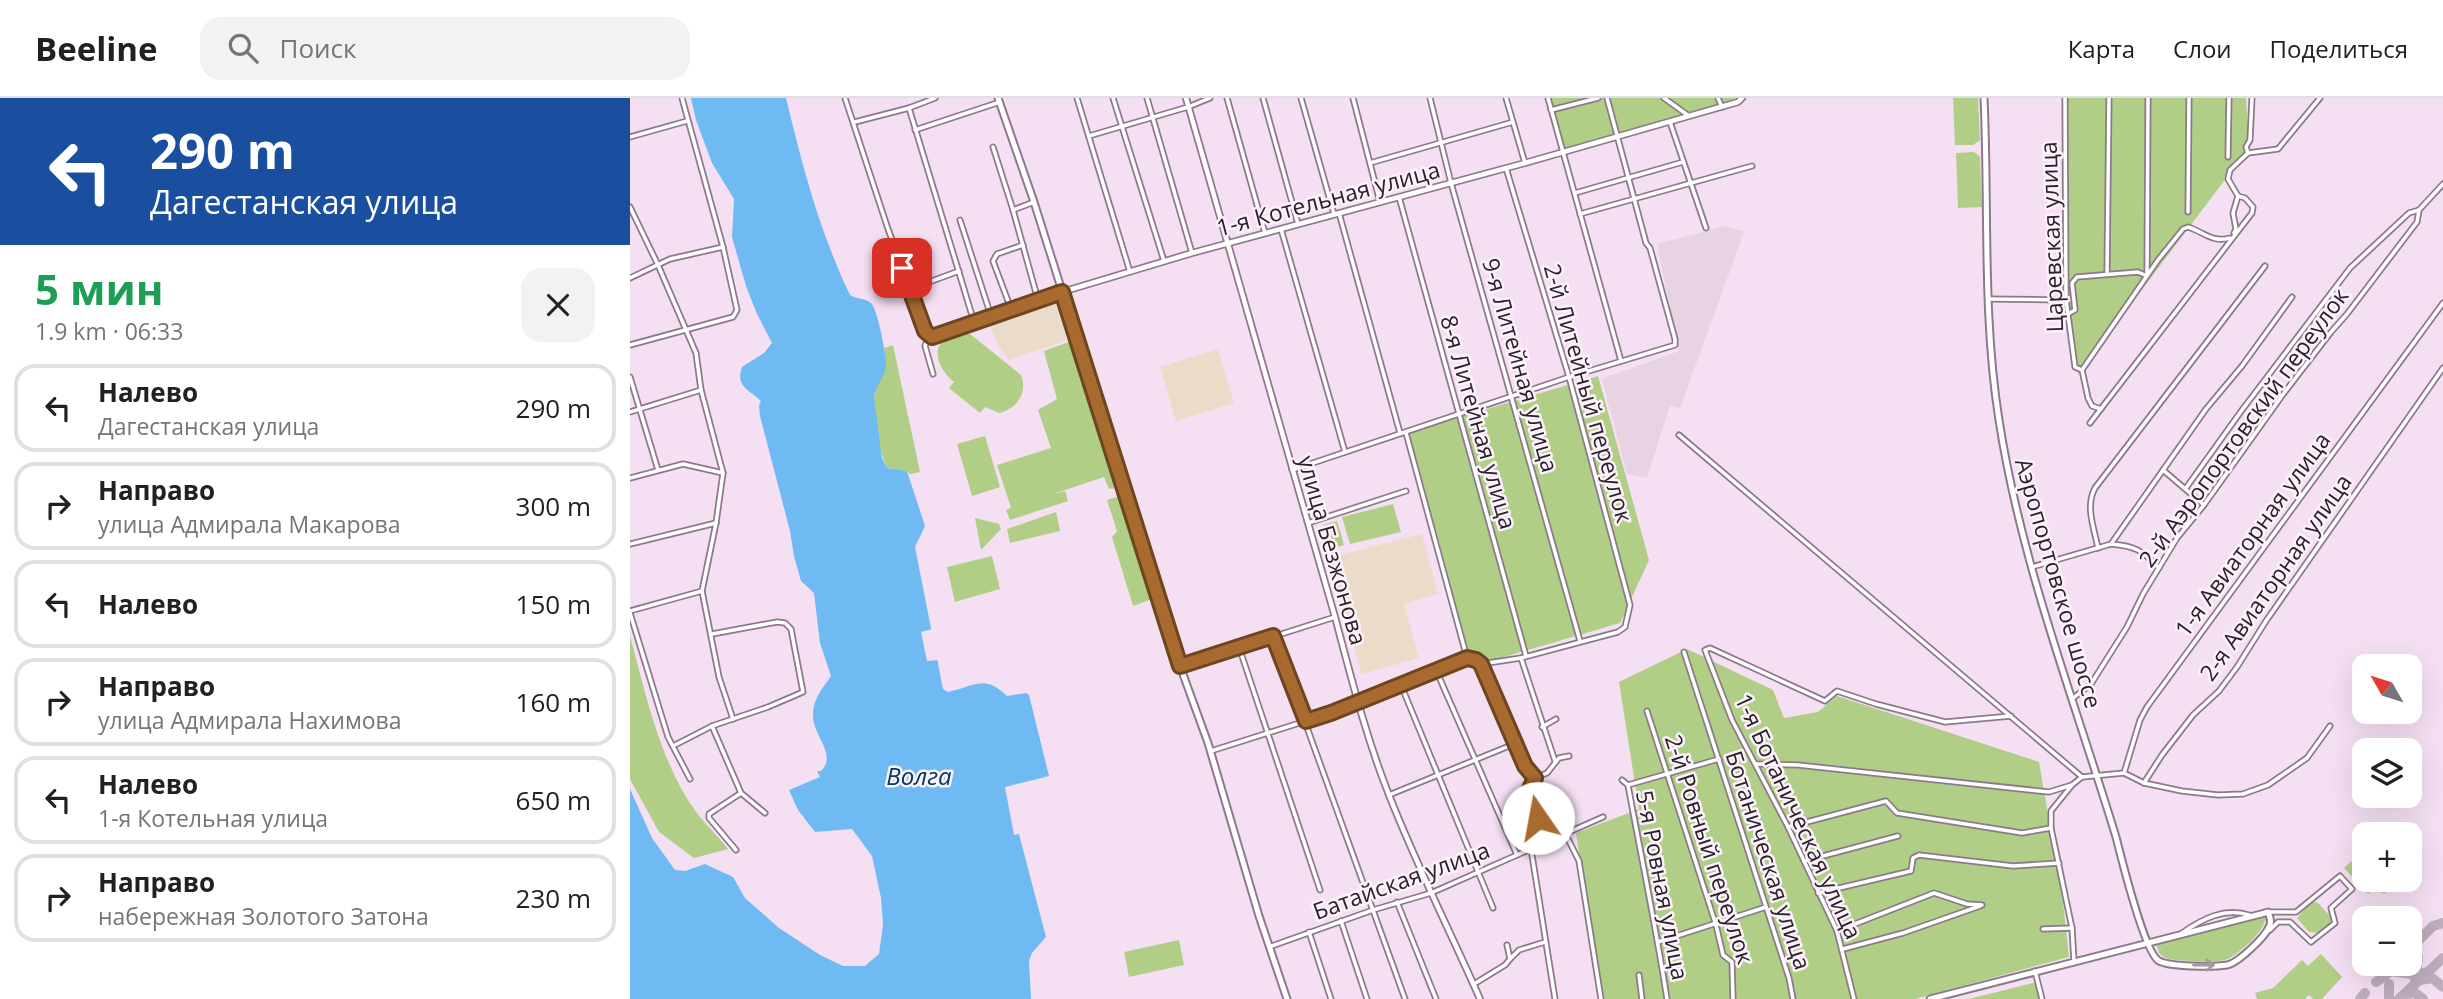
<!DOCTYPE html>
<html lang="ru">
<head>
<meta charset="utf-8">
<style>
  body { margin:0; font-family:"Open Sans",sans-serif; background:#f2f2f2; color:#202124; height:100vh; display:flex; flex-direction:column; font-size:26px; white-space:nowrap }
  * { box-sizing:border-box; margin:0 }
  p { font-size:23px; color:#757577 }
  .icon { flex:none; width:38px; height:38px; fill:none; stroke:currentColor; stroke-width:2; stroke-linecap:round; stroke-linejoin:round }
  .map { position:relative; flex:1; overflow:hidden }
  .details { display:flex; flex-direction:column; background:#fff; width:630px }
  .details>* { flex:none }
  .guide { background:#1a4fa0; color:#fff; overflow:hidden }
  .needle { width:46px; rotate:309deg }
  .fabs { position:absolute; left:1722px; top:556px; display:grid; gap:14px }
  .fabs a { display:grid; place-items:center; width:70px; height:70px; border-radius:14px; background:#fff; box-shadow:0 7px 28px #0002; font-size:35px }
  .pin { position:absolute; display:grid; place-items:center; width:60px; height:60px; color:#fff; margin:-30px; border-radius:14px; box-shadow:0 4px 10px #0006 }
  .me { position:absolute; width:77px; margin:-38px; rotate:348deg; stroke-linejoin:round; filter:drop-shadow(0 0 5px #0008) }
  .turn { display:flex; align-items:center; gap:24px; height:147px; padding:0 35px; font-size:32px }
  .turn .icon { width:91px; height:91px; stroke-width:2.5 }
  .turn b { display:block; font-size:49px; line-height:60px }
  .round { display:grid; place-items:center; flex:none; width:74px; height:74px; border-radius:21px; background:#f2f2f2 }
  .head { display:flex; align-items:center; justify-content:space-between; height:119px; padding:0 35px }
  h1 { font-size:42px; font-weight:700; line-height:52px; color:#1e9e55 }
  ul { padding:0; list-style:none }
  li { display:flex; align-items:center; gap:21px; height:88px; margin:0 14px 10px; padding:0 21px; border:4px solid #e0e0e0; border-radius:21px }
  li div { flex:1 }
  li b { display:block; font-size:26px }
  li em { font-style:normal }
  header { display:flex; align-items:center; gap:42px; box-sizing:border-box; height:98px; padding:0 35px; background:#fff; border-bottom:2px solid #e0e0e0 }
  header strong { font-size:33px }
  nav { display:flex; gap:38px; margin-inline-start:auto; font-size:24px }
  .search { width:490px; height:63px; background:#f2f2f2; display:flex; align-items:center; gap:18px; box-sizing:border-box; padding:0 24px; border-radius:21px; color:#757577; font-size:26px }
  main { display:flex; flex:1; min-height:0 }
  .map>svg:first-child { display:block }
  .industrial { fill:#e7d3e2 }
  .education { fill:#ebdbc9 }
  .green { fill:#b0ce86 }
  .water { fill:#70baf3 }
  .pier { fill:#f5e0f3 }
  .lines { fill:none; stroke-linecap:round; stroke-linejoin:round }
  .taxiway { stroke:#beadbd; stroke-width:10 }
  .minor-casing { stroke:#8c7a8b; stroke-width:7 }
  .tertiary-casing { stroke:#8c7a8b; stroke-width:8 }
  .secondary-casing { stroke:#8c7a8b; stroke-width:9 }
  .minor { stroke:#fff; stroke-width:3.5 }
  .tertiary { stroke:#fff; stroke-width:4.5 }
  .secondary { stroke:#fff; stroke-width:5 }
  .oneway { stroke:#9f9c9f }
  .route-casing { stroke:#6d451f; stroke-width:18 }
  .route { stroke:#a86a2f; stroke-width:12 }
  .labels { text-anchor:middle; dominant-baseline:central; stroke-width:5; stroke-linejoin:round; paint-order:stroke }
  .street-label { font-size:23px; fill:#2a2229; stroke:#fdf1fc }
  .water-label { font-size:24px; font-style:italic; fill:#003c60; stroke:#fdf1fc }
</style>
</head>
<body>
<header>
<strong>Beeline</strong>
<div class="search"><svg class="icon" aria-label="search" viewBox="0 0 24 24"><circle cx="10" cy="10" r="6"/><path d="M15 15l6 6"/></svg>Поиск</div>
<nav><a>Карта</a><a>Слои</a><a>Поделиться</a></nav>
</header>
<main>
<section class="details">
<div class="guide">
<div class="turn"><svg class="icon" aria-label="left" viewBox="0 0 24 24"><path d="M17 20v-9H6M10 6l-5 5 5 5"/></svg><div><b>290 m</b>Дагестанская улица</div></div>
</div>
<div class="head"><div><h1>5 мин</h1><p>1.9 km · 06:33</p></div><a class="round"><svg class="icon" aria-label="close" viewBox="0 0 24 24"><path d="M6 6l12 12M18 6L6 18"/></svg></a></div>
<ul>
<li><svg class="icon" aria-label="left" viewBox="0 0 24 24"><path d="M17 20v-9H6M10 6l-5 5 5 5"/></svg><div><b>Налево</b><p>Дагестанская улица</p></div><em>290 m</em></li>
<li><svg class="icon" aria-label="right" viewBox="0 0 24 24"><path d="M7 20v-9h11M14 6l5 5-5 5"/></svg><div><b>Направо</b><p>улица Адмирала Макарова</p></div><em>300 m</em></li>
<li><svg class="icon" aria-label="left" viewBox="0 0 24 24"><path d="M17 20v-9H6M10 6l-5 5 5 5"/></svg><div><b>Налево</b></div><em>150 m</em></li>
<li><svg class="icon" aria-label="right" viewBox="0 0 24 24"><path d="M7 20v-9h11M14 6l5 5-5 5"/></svg><div><b>Направо</b><p>улица Адмирала Нахимова</p></div><em>160 m</em></li>
<li><svg class="icon" aria-label="left" viewBox="0 0 24 24"><path d="M17 20v-9H6M10 6l-5 5 5 5"/></svg><div><b>Налево</b><p>1-я Котельная улица</p></div><em>650 m</em></li>
<li><svg class="icon" aria-label="right" viewBox="0 0 24 24"><path d="M7 20v-9h11M14 6l5 5-5 5"/></svg><div><b>Направо</b><p>набережная Золотого Затона</p></div><em>230 m</em></li>
</ul>
</section>
<div class="map">
<svg width="1813" height="901" viewBox="0 0 1813 901">
  <rect width="100%" height="100%" fill="#f5e0f3"/>
  <!-- industrial -->
  <polygon class="industrial" points="1095,128 1114,134 1050,310 1040,307 1017,380 997,376 972,281 1049,253 1027,146"/>
  <!-- education -->
  <g class="education">
    <polygon points="424,202 437,242 379,262 368,248 359,224"/>
    <polygon points="588,251 604,305 546,323 530,269"/>
    <polygon points="792,436 808,496 774,506 789,560 732,576 698,460"/>
  </g>
  <!-- green -->
  <g class="green">
    <polygon points="920,0 1108,0 933,52"/>
    <polygon points="1323,0 1348,0 1350,42 1343,47 1325,47"/>
    <polygon points="1436,0 1616,0 1619,50 1448,276 1439,203"/>
    <polygon points="1344,54 1350,59 1352,109 1328,110 1326,55"/>
    <path d="M332,234l8,2 51,41c7,18 -4,34 -22,38l-14,-6 -5,6 -31,-25 5,-6c-22,-18 -24,-45 8,-50z"/>
    <polygon points="439,244 487,390 479,391 474,379 423,396 435,393 438,403 380,422 376,412 381,410 367,367 421,350 408,312 427,301 414,253"/>
    <path d="M263,247l27,127 -10,2 -3,-3 -20,-3c-7,-13 -16,-63 -12,-77 3,-16 12,-27 9,-43z"/>
    <polygon points="968,278 1019,462 990,525 857,564 838,556 809,443 776,335"/>
    <polygon points="355,338 370,389 342,398 327,346"/>
    <polygon points="490,398 522,501 503,508 482,439 487,433 477,402"/>
    <polygon points="763,406 771,434 720,446 712,419"/>
    <polygon points="426,414 430,433 380,445 377,431"/>
    <polygon points="345,420 369,426 371,431 351,452"/>
    <polygon points="707,423 714,447 700,451 693,427"/>
    <polygon points="362,458 370,491 325,504 317,469"/>
    <path d="M0,538c16,59 30,126 66,176 10,13 22,24 32,37l-34,9 -35,-26 -29,-53z"/>
    <polygon points="1057,551 1143,592 1154,620 1188,614 1207,598 1409,664 1433,804 1439,859 1285,901 970,901 946,735 1009,711 989,584"/>
    <polygon points="1734,752 1734,782 1768,783 1754,796 1746,789 1738,796 1714,770"/>
    <polygon points="1682,803 1688,805 1702,820 1702,824 1689,835 1679,834 1667,820"/>
    <path d="M1631,818l4,1c2,13 -28,39 -40,43 -9,2 -53,2 -61,-3 -6,-3 -6,-7 -8,-14z"/>
    <polygon points="549,842 554,867 499,879 494,854"/>
    <polygon points="1691,856 1712,879 1692,901 1683,901 1679,897 1675,901 1627,901 1625,895 1643,890 1672,862 1678,868"/>
    <polygon points="1407,884 1415,901 1339,901"/>
  </g>
  <!-- water -->
  <path class="water" d="M61,0h95c17,70 33,132 64,197 6,4 15,3 21,8 6,4 16,55 15,64 -2,11 -11,19 -12,31l8,60 5,10 20,3 18,55 -10,21 28,142 5,3c28,-6 36,-18 59,4l19,-3 3,2 20,81 -44,11 9,48 5,-1 27,103 -14,16 -3,8 2,38h-401v-210l22,49 23,32 10,1 20,-7 28,13 12,21 34,30 41,27 23,11h22l14,-12 4,-29 -2,-27 -9,-42 -20,-27 -37,3 -17,-22 -9,-20 31,-13 -3,-6h4c17,-17 -9,-36 -8,-56 0,-16 9,-26 18,-39l-11,-33 -6,-50 -13,-12 -7,-25 -4,-25 -30,-115 -1,-10 2,-5c-11,-11 -26,-14 -19,-34l22,-14 8,-10 -15,-29 -11,-28 -14,-49 2,-38 -22,-36 -16,-43z"/>
  <!-- pier -->
  <polygon class="pier" points="302,531 308,562 297,563 291,534"/>
  <g class="lines">
    <!-- taxiway -->
    <g class="taxiway">
      <polyline points="1780,851 1803,828 1813,825"/>
      <polyline points="1790,882 1802,880 1813,889"/>
      <polyline points="1746,884 1761,873 1787,877 1798,874"/>
      <polyline points="1785,884 1788,859"/>
      <polyline points="1775,896 1785,895 1793,901"/>
      <polyline points="1730,901 1735,895"/>
      <polyline points="1759,901 1759,886"/>
      <polyline points="1769,901 1813,860"/>
    </g>
    <!-- minor casing -->
    <g class="minor-casing">
      <g id="minor">
        <polyline points="215,0 257,128 295,233 299,238 295,248 303,276"/>
        <polyline points="447,0 500,174"/>
        <polyline points="483,0 534,163"/>
        <polyline points="517,0 562,155"/>
        <polyline points="597,0 635,135"/>
        <polyline points="633,0 668,126"/>
        <polyline points="671,0 704,116"/>
        <polyline points="723,0 750,104"/>
        <polyline points="800,0 821,85 950,543"/>
        <polyline points="876,0 895,65"/>
        <polyline points="918,0 991,263"/>
        <polyline points="1034,0 1059,18"/>
        <polyline points="1088,0 1092,9"/>
        <polyline points="1435,0 1436,202 1445,269 1452,272"/>
        <polyline points="279,10 344,224"/>
        <polyline points="921,12 968,0"/>
        <polyline points="225,24 279,10 305,0"/>
        <polyline points="1040,24 1076,130"/>
        <polyline points="285,32 370,4"/>
        <polyline points="459,38 558,9 580,0"/>
        <polyline points="0,39 57,23"/>
        <polyline points="363,49 383,112 404,104"/>
        <polyline points="1618,55 1648,51 1690,0"/>
        <polyline points="1598,59 1599,0"/>
        <polyline points="740,65 883,24"/>
        <polyline points="945,95 1053,64"/>
        <polyline points="769,99 896,558"/>
        <polyline points="0,109 28,167 66,255 71,292 93,375 86,425 72,493 89,579 103,621"/>
        <polyline points="383,112 408,202"/>
        <polyline points="1558,114 1559,0"/>
        <polyline points="709,115 770,335"/>
        <polyline points="950,116 1122,68"/>
        <polyline points="330,122 361,218"/>
        <polyline points="651,131 715,354"/>
        <polyline points="1604,135 1606,131 1603,115 1608,98 1598,81 1600,72 1618,55 1616,49 1620,42 1622,0"/>
        <polyline points="1477,176 1479,0"/>
        <polyline points="0,180 40,161 93,149"/>
        <polyline points="280,191 329,173"/>
        <polyline points="1358,201 1436,202"/>
        <polyline points="381,211 363,163 367,156 393,147"/>
        <polyline points="1438,216 1445,212 1442,185 1447,179 1508,174 1517,178 1518,0"/>
        <polyline points="299,238 305,239 432,194"/>
        <polyline points="0,247 103,219 107,212 93,149 52,0"/>
        <polyline points="0,279 28,372"/>
        <path d="M1471,311l-9,-3 -4,-8 -6,-28 76,-110 25,-31 5,-2c16,5 24,16 42,11"/>
        <polyline points="0,314 71,292"/>
        <polyline points="1460,325 1622,115 1623,109 1615,100 1608,98"/>
        <polyline points="776,335 837,560"/>
        <polyline points="1049,337 1452,679 1494,675 1510,622 1517,609 1813,205"/>
        <polyline points="662,372 939,279 1045,247 1045,241 1020,150 1016,145 977,0"/>
        <polyline points="1533,372 1574,407"/>
        <polyline points="0,380 53,366 93,375"/>
        <polyline points="1556,390 1612,312 1720,170 1779,115 1789,112 1813,86"/>
        <polyline points="678,425 776,393"/>
        <polyline points="0,446 86,425"/>
        <path d="M1481,446c24,2 31,6 48,24"/>
        <path d="M1468,450c-4,-20 -13,-42 -3,-60l170,-222"/>
        <polyline points="1402,469 1481,446 1576,311 1612,268 1662,199"/>
        <polyline points="0,513 72,493"/>
        <polyline points="0,515 38,639 60,681"/>
        <polyline points="644,538 775,901"/>
        <polyline points="609,549 690,792"/>
        <polyline points="1054,554 1159,880 1163,901"/>
        <polyline points="837,560 846,562 851,566 891,560 988,534 995,529 1000,507 939,279 876,70"/>
        <polyline points="891,560 925,663"/>
        <path d="M851,566c15,37 28,82 54,114l-7,15 11,28 4,23"/>
        <polyline points="550,568 705,519"/>
        <polyline points="806,572 887,757"/>
        <polyline points="771,587 863,810"/>
        <polyline points="1442,601 1461,586 1497,529 1513,496 1547,440 1574,407 1654,295 1701,234 1717,216 1787,124 1789,112"/>
        <polyline points="1017,613 1086,827 1093,857 1102,864 1103,901"/>
        <polyline points="82,628 111,695 135,715"/>
        <polyline points="912,629 926,621"/>
        <polyline points="43,648 82,628 138,609 173,594 161,531 155,525 147,524 82,536"/>
        <polyline points="581,653 701,615 837,560"/>
        <polyline points="1126,666 1168,667 1419,694 1442,687"/>
        <polyline points="1494,675 1514,685 1552,693 1588,697 1613,696 1638,687 1677,660 1700,628"/>
        <polyline points="905,680 917,675 929,660 939,658"/>
        <path d="M992,682l6,5c13,71 28,142 39,214"/>
        <polyline points="1514,685 1532,657 1563,617 1589,593 1607,569 1636,523 1813,270"/>
        <polyline points="998,687 1089,661"/>
        <polyline points="759,697 884,646"/>
        <polyline points="1158,729 1256,703 1267,715 1392,735 1421,730"/>
        <polyline points="936,737 949,763 971,901"/>
        <polyline points="901,751 925,901"/>
        <polyline points="106,752 79,720 79,716 111,695"/>
        <polyline points="1174,763 1268,738"/>
        <polyline points="1188,795 1281,773 1283,760 1289,757 1383,768 1429,765"/>
        <polyline points="767,804 806,901"/>
        <polyline points="1638,814 1666,814 1710,778 1722,791 1701,810 1705,825 1681,844 1660,824 1648,824 1640,832"/>
        <polyline points="711,823 737,901"/>
        <polyline points="1413,831 1442,830"/>
        <polyline points="1207,833 1304,795 1337,806 1352,807"/>
        <polyline points="679,834 701,901"/>
        <path d="M1552,835c20,-14 43,-26 67,-18"/>
        <polyline points="1028,844 1136,809"/>
        <polyline points="639,849 743,812 801,795 973,719"/>
        <polyline points="1213,851 1273,835 1350,808"/>
        <polyline points="880,861 889,852 915,844"/>
        <polyline points="1444,863 1442,830 1421,730 1421,713 1442,687 1452,679"/>
        <polyline points="1405,873 1412,901"/>
        <polyline points="1009,877 1012,901"/>
        <polyline points="844,886 875,867 880,861 877,847"/>
        <polyline points="1224,901 1207,833 1158,729 1102,622 1075,552 1080,550 1195,603 1207,593 1246,606 1315,624 1381,618"/>
      </g>
    </g>
    <!-- tertiary casing -->
    <g class="tertiary-casing">
      <g id="tertiary">
        <path d="M556,0l149,519c16,60 31,120 54,178 27,69 61,136 91,204"/>
        <polyline points="432,194 562,155 895,65 1108,4 1112,0"/>
      </g>
    </g>
    <!-- secondary casing -->
    <g class="secondary-casing">
      <g id="secondary">
        <polyline points="368,0 404,104 550,568 578,645 629,818 657,901"/>
        <path d="M1300,901l331,-85 7,-2c2,5 4,10 1,15 -4,10 -31,36 -42,38 -14,2 -56,2 -68,-4 -14,-7 -38,-104 -43,-124 -42,-138 -95,-274 -117,-417 -17,-106 -10,-215 -15,-322"/>
      </g>
    </g>
    <!-- minor -->
    <use href="#minor" class="minor"/>
    <!-- tertiary -->
    <use href="#tertiary" class="tertiary"/>
    <!-- secondary -->
    <use href="#secondary" class="secondary"/>
  </g>
  <!-- one-way arrows -->
  <defs><path id="oneway-shaft" d="M-6 0H5M1.5-3L5.5 0L1.5 3" fill="none" stroke-width="1.6" stroke-linecap="round" stroke-linejoin="round" transform="scale(1.75)"/></defs>
  <use class="oneway" href="#oneway-shaft" transform="translate(1574 867)"/>
  <g class="lines">
    <!-- route casing -->
    <g class="route-casing">
      <polyline id="route" points="272,170 295,233 302,239 432,194 550,568 643,538 676,623 701,615 837,560 846,562 851,566 895,668 905,680 898,695 908,720"/>
    </g>
    <!-- route -->
    <use href="#route" class="route"/>
  </g>
  <g class="labels">
    <!-- street labels -->
    <g class="street-label">
      <text transform="translate(698 100) rotate(-15)">1-я Котельная улица</text>
      <text transform="translate(1421 139) rotate(-92)">Царевская улица</text>
      <text transform="translate(891 267) rotate(74)">9-я Литейная улица</text>
      <text transform="translate(959 295) rotate(74)">2-й Литейный переулок</text>
      <text transform="translate(849 324) rotate(74)">8-я Литейная улица</text>
      <text transform="translate(1613 329) rotate(-54)">2-й Аэропортовский переулок</text>
      <text transform="translate(1622 436) rotate(-54)">1-я Авиаторная улица</text>
      <text transform="translate(703 452) rotate(74)">улица Безжонова</text>
      <text transform="translate(1645 479) rotate(-55)">2-я Авиаторная улица</text>
      <text transform="translate(1429 485) rotate(74)">Аэропортовское шоссе</text>
      <text transform="translate(1169 718) rotate(65)">1-я Ботаническая улица</text>
      <text transform="translate(1080 751) rotate(72)">2-й Ровный переулок</text>
      <text transform="translate(1139 762) rotate(72)">Ботаническая улица</text>
      <text transform="translate(771 782) rotate(-20)">Батайская улица</text>
      <text transform="translate(1033 787) rotate(79)">5-я Ровная улица</text>
    </g>
    <!-- water labels -->
    <g class="water-label">
      <text x="289" y="677">Волга</text>
    </g>
  </g>
</svg>
<div class="fabs">
<a><svg class="needle" viewBox="-14 -14 28 28"><path d="M0-13l5 13h-10z" fill="#e53935"/><path d="M0 13l5-13h-10z" fill="#757577"/></svg></a>
<a><svg class="icon" aria-label="layers" viewBox="0 0 24 24"><path d="M12 4l9 5-9 5-9-5zM3 14l9 5 9-5"/></svg></a>
<a>+</a>
<a>−</a>
</div>
<div class="pin" style="left:272px;top:170px;background:#d93025"><svg class="icon" aria-label="arrive" viewBox="0 0 24 24"><path d="M6 21V4h12l-3 4 3 4H6"/></svg></div>
<svg class="me" style="left:908px;top:720px" viewBox="-20 -20 40 40"><circle r="19" fill="#fff"/><path d="M0-13L10 11 0 6-10 11z" fill="#a86a2f"/></svg>
</div>
</main>
</body>
</html>
